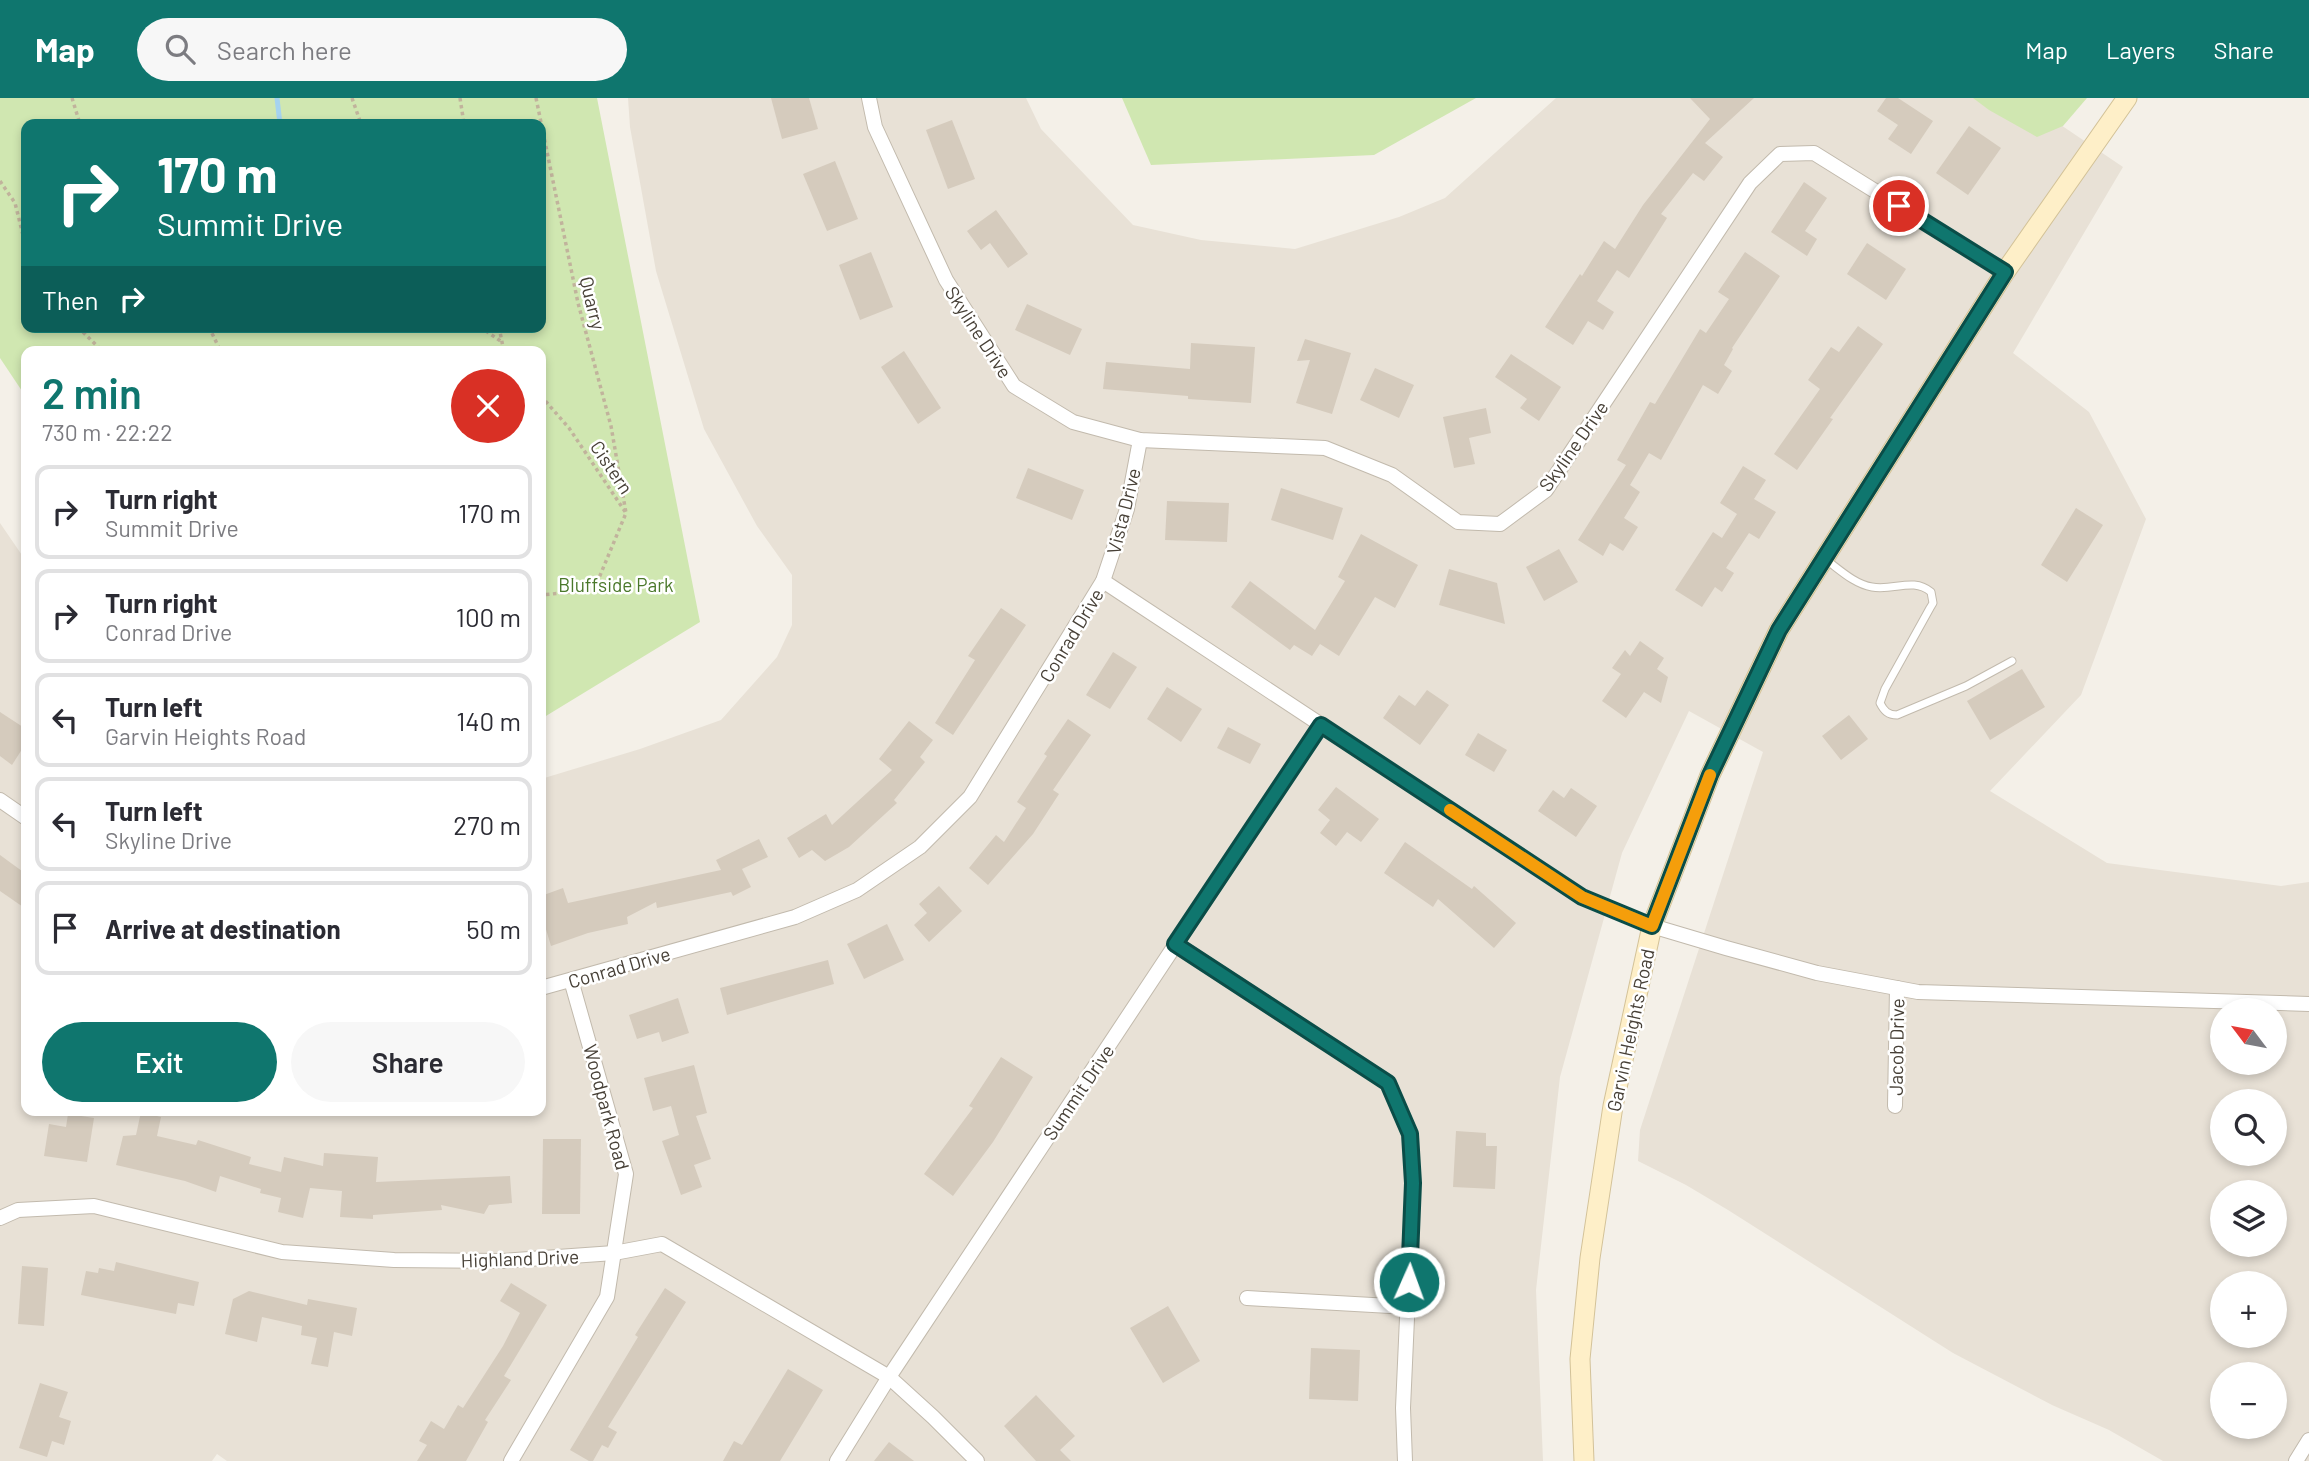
<!DOCTYPE html>
<html lang="en">
<head>
<meta charset="utf-8">
<style>
  body { margin:0; font-family:Barlow,sans-serif; background:#f7f7f7; color:#2b2b33; height:100vh; display:flex; flex-direction:column; font-size:26px; white-space:nowrap }
  * { box-sizing:border-box; margin:0 }
  p { font-size:23px; color:#7c7c81 }
  .icon { flex:none; width:38px; height:38px; fill:none; stroke:currentColor; stroke-width:2; stroke-linecap:round; stroke-linejoin:round }
  .map { position:relative; flex:1; overflow:hidden }
  .sheet { position:absolute; left:21px; top:248px; width:525px; height:770px; display:flex; flex-direction:column; background:#fff; border-radius:14px; box-shadow:0 4px 10px #0003 }
  .sheet>* { flex:none }
  .top-card { position:absolute; left:21px; top:21px; width:525px; height:214px; border-radius:14px; box-shadow:0 4px 10px #0003; background:#0f766e; color:#fff; overflow:hidden }
  .needle { width:46px; rotate:302deg }
  .buttons { position:absolute; left:2210px; top:900px; display:grid; gap:14px }
  .buttons a { display:grid; place-items:center; width:77px; height:77px; border-radius:50%; background:#fff; box-shadow:0 4px 10px #0003; font-size:35px }
  .pin { position:absolute; display:grid; place-items:center; width:60px; height:60px; color:#fff; margin:-30px; border:4px solid #fff; border-radius:50%; box-shadow:0 2px 7px #0007 }
  .me { position:absolute; width:77px; margin:-38px; rotate:2deg; stroke-linejoin:round; filter:drop-shadow(0 0 5px #0008) }
  .turn { display:flex; align-items:center; gap:24px; height:147px; padding:0 21px; font-size:32px }
  .turn .icon { width:91px; height:91px; stroke-width:2.5 }
  .turn b { display:block; font-size:49px; line-height:60px }
  .then { display:flex; align-items:center; height:66px; padding:0 21px; background:#0003; gap:14px; font-size:26px }
  .round { display:grid; place-items:center; flex:none; width:74px; height:74px; border-radius:37px; background:#f7f7f7 }
  .headline { display:flex; align-items:center; justify-content:space-between; height:119px; padding:0 21px }
  h1 { font-size:42px; font-weight:600; line-height:52px; color:#0f766e }
  .primary-button { display:flex; gap:14px; margin-top:auto; padding:14px 21px }
  .primary-button a { flex:1; height:80px; border-radius:42px; background:#0f766e; color:#fff; font-size:28px; font-weight:600; line-height:80px; text-align:center }
  .primary-button a+a { background:#f7f7f7; color:#2b2b33 }
  ul { padding:0; list-style:none }
  li { display:flex; align-items:center; gap:21px; height:94px; margin:0 14px 10px; padding:0 7px; border:4px solid #e1e1e2; border-radius:14px }
  li div { flex:1 }
  li b { display:block; font-size:26px }
  li em { font-style:normal }
  header { display:flex; align-items:center; gap:42px; box-sizing:border-box; height:98px; padding:0 35px; background:#0f766e; color:#fff }
  header strong { font-size:33px }
  nav { display:flex; gap:38px; margin-inline-start:auto; font-size:24px }
  .search { width:490px; height:63px; background:#f7f7f7; display:flex; align-items:center; gap:18px; box-sizing:border-box; padding:0 24px; border-radius:38px; color:#7c7c81; font-size:26px }
  .map>svg:first-child { display:block }
  .residential { fill:#e8e1d6; fill-rule:evenodd }
  .green { fill:#d0e7b1; fill-rule:evenodd }
  .lines { fill:none; stroke-linecap:round; stroke-linejoin:round }
  .stream { stroke:#a5d3ef; stroke-width:5 }
  .building { fill:#d5cbbd }
  .service-casing { stroke:#c2baad; stroke-width:9 }
  .minor-casing { stroke:#c2baad; stroke-width:16 }
  .secondary-casing { stroke:#d3c298; stroke-width:21 }
  .path { stroke:#c1b39c; stroke-width:3.5; stroke-dasharray:3.5 3.5; stroke-linecap:butt }
  .service { stroke:#fff; stroke-width:7 }
  .minor { stroke:#fff; stroke-width:14 }
  .secondary { stroke:#feefc8; stroke-width:19 }
  .route-casing { stroke:#0a4d48; stroke-width:18 }
  .route { stroke:#0f766e; stroke-width:12 }
  .slow { stroke:#f59e0b; stroke-width:12 }
  .labels { text-anchor:middle; dominant-baseline:central; stroke-width:5; stroke-linejoin:round; paint-order:stroke }
  .street-label { font-size:19px; fill:#474037; stroke:#fff }
  .park-label { font-size:19px; fill:#4a782a; stroke:#fff }
</style>
</head>
<body>
<header>
<strong>Map</strong>
<div class="search"><svg class="icon" aria-label="search" viewBox="0 0 24 24"><circle cx="10" cy="10" r="6"/><path d="M15 15l6 6"/></svg>Search here</div>
<nav><a>Map</a><a>Layers</a><a>Share</a></nav>
</header>
<div class="map">
<svg width="2309" height="1363" viewBox="0 0 2309 1363">
  <rect width="100%" height="100%" fill="#f4f0e8"/>
  <!-- residential -->
  <path class="residential" d="M628,0h398l15,31 92,96 68,15 94,9 104,-32 46,-19 111,-100h465l102,69 -110,186 76,59 57,107 -65,176 -91,96 117,72 174,23 28,-4v579h-146l-54,-31 -57,-25 -99,-52 -225,-143 -42,-25 -48,-24 2,-31 123,-378 -74,-41 -67,142 -62,224 -24,213 7,171h-1316l-10,-7 -5,7h-212v-938l26,38v550h515v-332l99,-30 81,-29 56,-63 15,-32v-50l-35,-49 -53,-97 -48,-158 -26,-144zM2222,912h53v52h-53zM2222,1003h53v52h-53zM2222,1094h53v52h-53zM2222,1185h53v52h-53zM2222,1276h53v52h-53z"/>
  <!-- green -->
  <g class="green">
    <path d="M0,0h597l103,524 -159,97v-367h-515v45l-26,-39zM26,26h515v203h-515z"/>
    <polygon points="1122,0 1476,0 1374,57 1151,67"/>
    <polygon points="1973,0 2087,0 2063,28 2037,39 1989,12"/>
  </g>
  <g class="lines">
    <!-- stream -->
    <polyline class="stream" points="277,0 280,26"/>
  </g>
  <!-- building -->
  <g class="building">
    <polygon points="771,0 809,0 818,31 782,41"/>
    <polygon points="1690,0 1754,0 1705,45 1723,59 1704,83 1693,75 1661,116 1667,120 1629,180 1617,172 1597,203 1614,214 1603,232 1588,223 1573,247 1545,229 1580,176 1582,178 1604,143 1615,151 1643,107 1710,21"/>
    <polygon points="1886,0 1898,0 1933,23 1911,56 1888,41 1898,27 1877,13"/>
    <polygon points="952,22 975,81 948,91 926,32"/>
    <polygon points="1969,28 2001,50 1968,97 1936,75"/>
    <polygon points="835,63 858,121 827,133 803,76"/>
    <polygon points="1804,84 1827,100 1805,133 1817,141 1807,158 1771,134"/>
    <polygon points="996,112 1028,156 1008,170 990,145 981,152 967,133"/>
    <polygon points="1867,145 1906,171 1886,202 1847,176"/>
    <polygon points="871,154 893,209 860,222 839,167"/>
    <polygon points="1745,154 1780,178 1732,250 1733,251 1724,267 1732,273 1718,296 1703,287 1661,362 1649,355 1630,387 1640,394 1624,420 1638,429 1623,453 1610,445 1603,458 1578,442 1626,367 1617,362 1650,304 1655,306 1700,231 1706,235 1729,201 1718,194"/>
    <polygon points="1027,206 1082,231 1070,257 1015,232"/>
    <polygon points="1858,228 1883,246 1830,320 1833,321 1797,372 1774,356 1820,291 1808,282 1831,249 1839,254"/>
    <polygon points="1305,241 1351,255 1332,316 1296,305 1310,262 1297,263"/>
    <polygon points="1191,245 1255,249 1251,305 1188,301 1188,298 1103,291 1106,264 1190,271"/>
    <polygon points="904,253 941,310 918,326 881,269"/>
    <polygon points="1511,256 1561,289 1539,323 1520,310 1527,301 1495,279"/>
    <polygon points="1375,270 1414,287 1399,320 1360,302"/>
    <polygon points="1486,310 1491,335 1469,340 1475,366 1454,370 1443,319"/>
    <polygon points="1743,368 1766,382 1754,401 1776,414 1759,441 1749,435 1726,470 1734,475 1722,494 1715,489 1702,509 1675,492 1713,434 1722,440 1737,416 1720,405"/>
    <polygon points="1028,370 1084,392 1072,422 1016,400"/>
    <polygon points="1281,390 1343,410 1333,442 1271,422"/>
    <polygon points="1167,403 1229,405 1227,444 1165,442"/>
    <polygon points="2076,410 2103,427 2067,484 2041,467"/>
    <polygon points="1361,436 1418,467 1395,510 1375,499 1339,558 1320,546 1312,558 1294,547 1290,552 1231,509 1250,483 1315,532 1345,483 1338,479"/>
    <polygon points="1559,451 1578,484 1544,503 1526,469"/>
    <polygon points="1449,471 1497,485 1505,526 1439,507"/>
    <polygon points="1001,510 1026,527 953,637 935,625 975,562 968,558"/>
    <polygon points="1640,543 1664,560 1657,571 1668,579 1661,605 1644,594 1626,620 1602,603 1621,576 1612,570 1625,552 1630,558"/>
    <polygon points="1113,554 1137,569 1110,611 1086,597"/>
    <polygon points="2022,571 2045,609 1990,642 1967,603"/>
    <polygon points="1167,589 1202,611 1181,644 1147,621"/>
    <polygon points="1427,592 1449,607 1420,647 1383,620 1399,597 1415,608"/>
    <polygon points="0,614 26,631 26,645 12,667 0,658"/>
    <polygon points="1849,617 1868,641 1841,662 1822,638"/>
    <polygon points="1068,621 1091,637 1053,692 1059,696 1033,736 988,787 969,770 996,737 1004,744 1026,710 1017,704 1047,658 1044,656"/>
    <polygon points="909,623 933,642 920,659 925,664 894,702 897,705 849,749 825,763 812,752 799,760 787,740 826,716 832,727 892,672 879,661"/>
    <polygon points="1228,629 1261,646 1250,666 1217,650"/>
    <polygon points="1478,635 1507,652 1494,674 1465,657"/>
    <polygon points="1336,689 1379,721 1361,744 1347,734 1336,748 1320,735 1330,722 1318,712"/>
    <polygon points="1571,690 1597,708 1576,739 1538,713 1553,692 1564,700"/>
    <polygon points="759,741 768,759 742,771 751,789 733,798 731,794 657,810 656,804 627,819 628,826 588,835 551,848 545,828 541,829 541,798 563,790 568,805 721,772 716,762"/>
    <polygon points="1405,744 1472,791 1474,788 1516,825 1494,850 1438,801 1433,809 1384,775"/>
    <polygon points="0,757 26,776 26,811 0,793"/>
    <polygon points="939,788 962,813 929,844 914,827 927,815 919,806"/>
    <polygon points="887,826 904,862 864,881 847,846"/>
    <polygon points="828,862 834,886 727,917 720,890"/>
    <polygon points="678,900 689,935 662,944 659,934 637,941 629,917"/>
    <polygon points="1001,959 1033,979 993,1044 953,1098 924,1076 973,1010 969,1008"/>
    <polygon points="694,967 707,1015 696,1018 711,1061 694,1067 702,1089 681,1097 662,1043 679,1037 671,1008 653,1013 644,980"/>
    <polygon points="141,1014 161,1019 157,1038 196,1047 198,1042 251,1059 249,1066 281,1074 284,1059 323,1068 324,1055 378,1059 376,1084 510,1078 512,1105 489,1107 484,1116 441,1107 442,1112 373,1117 373,1121 340,1119 342,1093 310,1090 303,1120 278,1114 281,1100 260,1095 261,1091 220,1078 216,1094 185,1083 116,1067 123,1038 136,1037"/>
    <polygon points="68,1016 94,1020 87,1064 44,1058 49,1026 66,1029"/>
    <polygon points="1456,1033 1486,1035 1486,1048 1497,1048 1495,1091 1453,1089"/>
    <polygon points="543,1041 581,1041 580,1116 542,1116"/>
    <polygon points="116,1164 199,1184 194,1208 178,1205 176,1216 81,1197 86,1173 98,1175 99,1170 114,1173"/>
    <polygon points="22,1168 48,1170 44,1228 18,1226"/>
    <polygon points="511,1185 547,1207 504,1278 511,1282 485,1322 488,1324 466,1363 417,1363 427,1347 419,1343 431,1323 444,1331 458,1307 463,1310 503,1248 520,1215 500,1203"/>
    <polygon points="665,1190 686,1204 608,1329 617,1334 608,1350 602,1347 593,1363 589,1363 570,1352 638,1239 635,1237"/>
    <polygon points="249,1193 307,1207 308,1201 357,1210 352,1238 334,1234 328,1269 311,1266 317,1240 301,1237 302,1228 262,1219 257,1244 225,1236 233,1201"/>
    <polygon points="1168,1208 1200,1263 1163,1285 1130,1230"/>
    <polygon points="1311,1250 1360,1252 1358,1303 1309,1301"/>
    <polygon points="788,1271 823,1292 780,1363 723,1363 734,1343 742,1347"/>
    <polygon points="40,1285 68,1294 59,1319 71,1323 64,1347 52,1343 47,1359 19,1350"/>
    <polygon points="1036,1297 1075,1338 1060,1352 1071,1363 1036,1363 1004,1328"/>
    <polygon points="889,1344 914,1363 874,1363"/>
  </g>
  <g class="lines">
    <!-- service casing -->
    <g class="service-casing">
      <path id="service" d="M1825,461c14,10 29,25 47,28 22,4 41,-10 59,5l2,11 -3,5 -45,81 -5,14c4,8 8,12 17,12l69,-29 46,-25"/>
    </g>
    <!-- minor casing -->
    <g class="minor-casing">
      <g id="minor">
        <polyline points="869,0 875,29 946,182 1014,288 1073,324 1140,342 1325,350 1392,377 1458,424 1500,426 1546,392 1750,85 1780,56 1814,55 2005,174"/>
        <polyline points="1103,483 1582,799 1652,828 1726,850 1817,875 1918,894 2309,906"/>
        <polyline points="0,702 26,720"/>
        <polyline points="1176,846 1388,985 1410,1036 1413,1085 1403,1310 1405,1363"/>
        <polyline points="541,890 795,819 857,792 920,749 970,699 1103,483 1127,411 1140,342"/>
        <polyline points="1895,1008 1897,890"/>
        <polyline points="0,1120 18,1112 94,1108 282,1154 394,1162 502,1163 614,1155 662,1146 889,1279 933,1319 977,1363"/>
        <polyline points="1247,1200 1408,1209"/>
        <polyline points="511,1363 607,1199 626,1076 571,882"/>
        <polyline points="837,1363 889,1279 1321,627"/>
        <polyline points="2296,1363 2309,1342"/>
      </g>
    </g>
    <!-- secondary casing -->
    <g class="secondary-casing">
      <polyline id="secondary" points="1584,1363 1580,1261 1590,1160 1613,1008 1652,828 1710,677 1779,532 2005,174 2127,0"/>
    </g>
    <!-- path -->
    <g class="path">
      <polyline points="72,0 80,26"/>
      <polyline points="352,0 361,26"/>
      <polyline points="460,0 464,26"/>
      <polyline points="536,0 578,205 611,328 626,415"/>
      <polyline points="0,83 15,105 26,149"/>
      <polyline points="78,229 103,254"/>
      <polyline points="209,229 221,254"/>
      <polyline points="480,229 502,244"/>
      <polyline points="499,229 504,254"/>
      <polyline points="541,298 569,330 626,415 594,492 541,497"/>
    </g>
    <!-- service -->
    <use href="#service" class="service"/>
    <!-- minor -->
    <use href="#minor" class="minor"/>
    <!-- secondary -->
    <use href="#secondary" class="secondary"/>
  </g>
  <g class="lines">
    <!-- route casing -->
    <g class="route-casing">
      <polyline id="route" points="1409,1184 1413,1085 1410,1036 1388,985 1175,846 1321,627 1582,799 1652,828 1710,677 1779,532 2005,174 1899,108"/>
    </g>
    <!-- route -->
    <use href="#route" class="route"/>
    <!-- slow -->
    <polyline class="slow" points="1450,712 1582,799 1652,828 1710,677"/>
  </g>
  <g class="labels">
    <!-- street labels -->
    <g class="street-label">
      <text transform="translate(593 205) rotate(76)">Quarry</text>
      <text transform="translate(979 234) rotate(57)">Skyline Drive</text>
      <text transform="translate(1573 348) rotate(-55)">Skyline Drive</text>
      <text transform="translate(612 369) rotate(56)">Cistern</text>
      <text transform="translate(1123 413) rotate(-76)">Vista Drive</text>
      <text transform="translate(1071 537) rotate(-59)">Conrad Drive</text>
      <text transform="translate(619 869) rotate(-16)">Conrad Drive</text>
      <text transform="translate(1630 932) rotate(-78)">Garvin Heights Road</text>
      <text transform="translate(1896 949) rotate(-89)">Jacob Drive</text>
      <text transform="translate(1078 994) rotate(-56)">Summit Drive</text>
      <text transform="translate(607 1009) rotate(75)">Woodpark Road</text>
      <text transform="translate(520 1160) rotate(-2)">Highland Drive</text>
    </g>
    <!-- park labels -->
    <g class="park-label">
      <text x="616" y="486">Bluffside Park</text>
    </g>
  </g>
</svg>
<div class="buttons">
<a><svg class="needle" viewBox="-14 -14 28 28"><path d="M0-13l5 13h-10z" fill="#e53935"/><path d="M0 13l5-13h-10z" fill="#7c7c81"/></svg></a>
<a><svg class="icon" aria-label="search" viewBox="0 0 24 24"><circle cx="10" cy="10" r="6"/><path d="M15 15l6 6"/></svg></a>
<a><svg class="icon" aria-label="layers" viewBox="0 0 24 24"><path d="M12 4l9 5-9 5-9-5zM3 14l9 5 9-5"/></svg></a>
<a>+</a>
<a>−</a>
</div>
<div class="pin" style="left:1899px;top:108px;background:#d93025"><svg class="icon" aria-label="arrive" viewBox="0 0 24 24"><path d="M6 21V4h12l-3 4 3 4H6"/></svg></div>
<svg class="me" style="left:1409px;top:1184px" viewBox="-20 -20 40 40"><circle r="17" fill="#0f766e" stroke="#fff" stroke-width="3"/><path d="M0-11L8 9 0 5-8 9z" fill="#fff"/></svg>
<div class="top-card">
<div class="turn"><svg class="icon" aria-label="right" viewBox="0 0 24 24"><path d="M7 20v-9h11M14 6l5 5-5 5"/></svg><div><b>170 m</b>Summit Drive</div></div>
<div class="then">Then<svg class="icon" aria-label="right" viewBox="0 0 24 24"><path d="M7 20v-9h11M14 6l5 5-5 5"/></svg></div>
</div>
<section class="sheet">
<div class="headline"><div><h1>2 min</h1><p>730 m · 22:22</p></div><a class="round" style="background:#d93025;color:#fff"><svg class="icon" aria-label="close" viewBox="0 0 24 24"><path d="M6 6l12 12M18 6L6 18"/></svg></a></div>
<ul>
<li><svg class="icon" aria-label="right" viewBox="0 0 24 24"><path d="M7 20v-9h11M14 6l5 5-5 5"/></svg><div><b>Turn right</b><p>Summit Drive</p></div><em>170 m</em></li>
<li><svg class="icon" aria-label="right" viewBox="0 0 24 24"><path d="M7 20v-9h11M14 6l5 5-5 5"/></svg><div><b>Turn right</b><p>Conrad Drive</p></div><em>100 m</em></li>
<li><svg class="icon" aria-label="left" viewBox="0 0 24 24"><path d="M17 20v-9H6M10 6l-5 5 5 5"/></svg><div><b>Turn left</b><p>Garvin Heights Road</p></div><em>140 m</em></li>
<li><svg class="icon" aria-label="left" viewBox="0 0 24 24"><path d="M17 20v-9H6M10 6l-5 5 5 5"/></svg><div><b>Turn left</b><p>Skyline Drive</p></div><em>270 m</em></li>
<li><svg class="icon" aria-label="arrive" viewBox="0 0 24 24"><path d="M6 21V4h12l-3 4 3 4H6"/></svg><div><b>Arrive at destination</b></div><em>50 m</em></li>
</ul>
<div class="primary-button"><a>Exit</a><a>Share</a></div>
</section>
</div>
</body>
</html>
